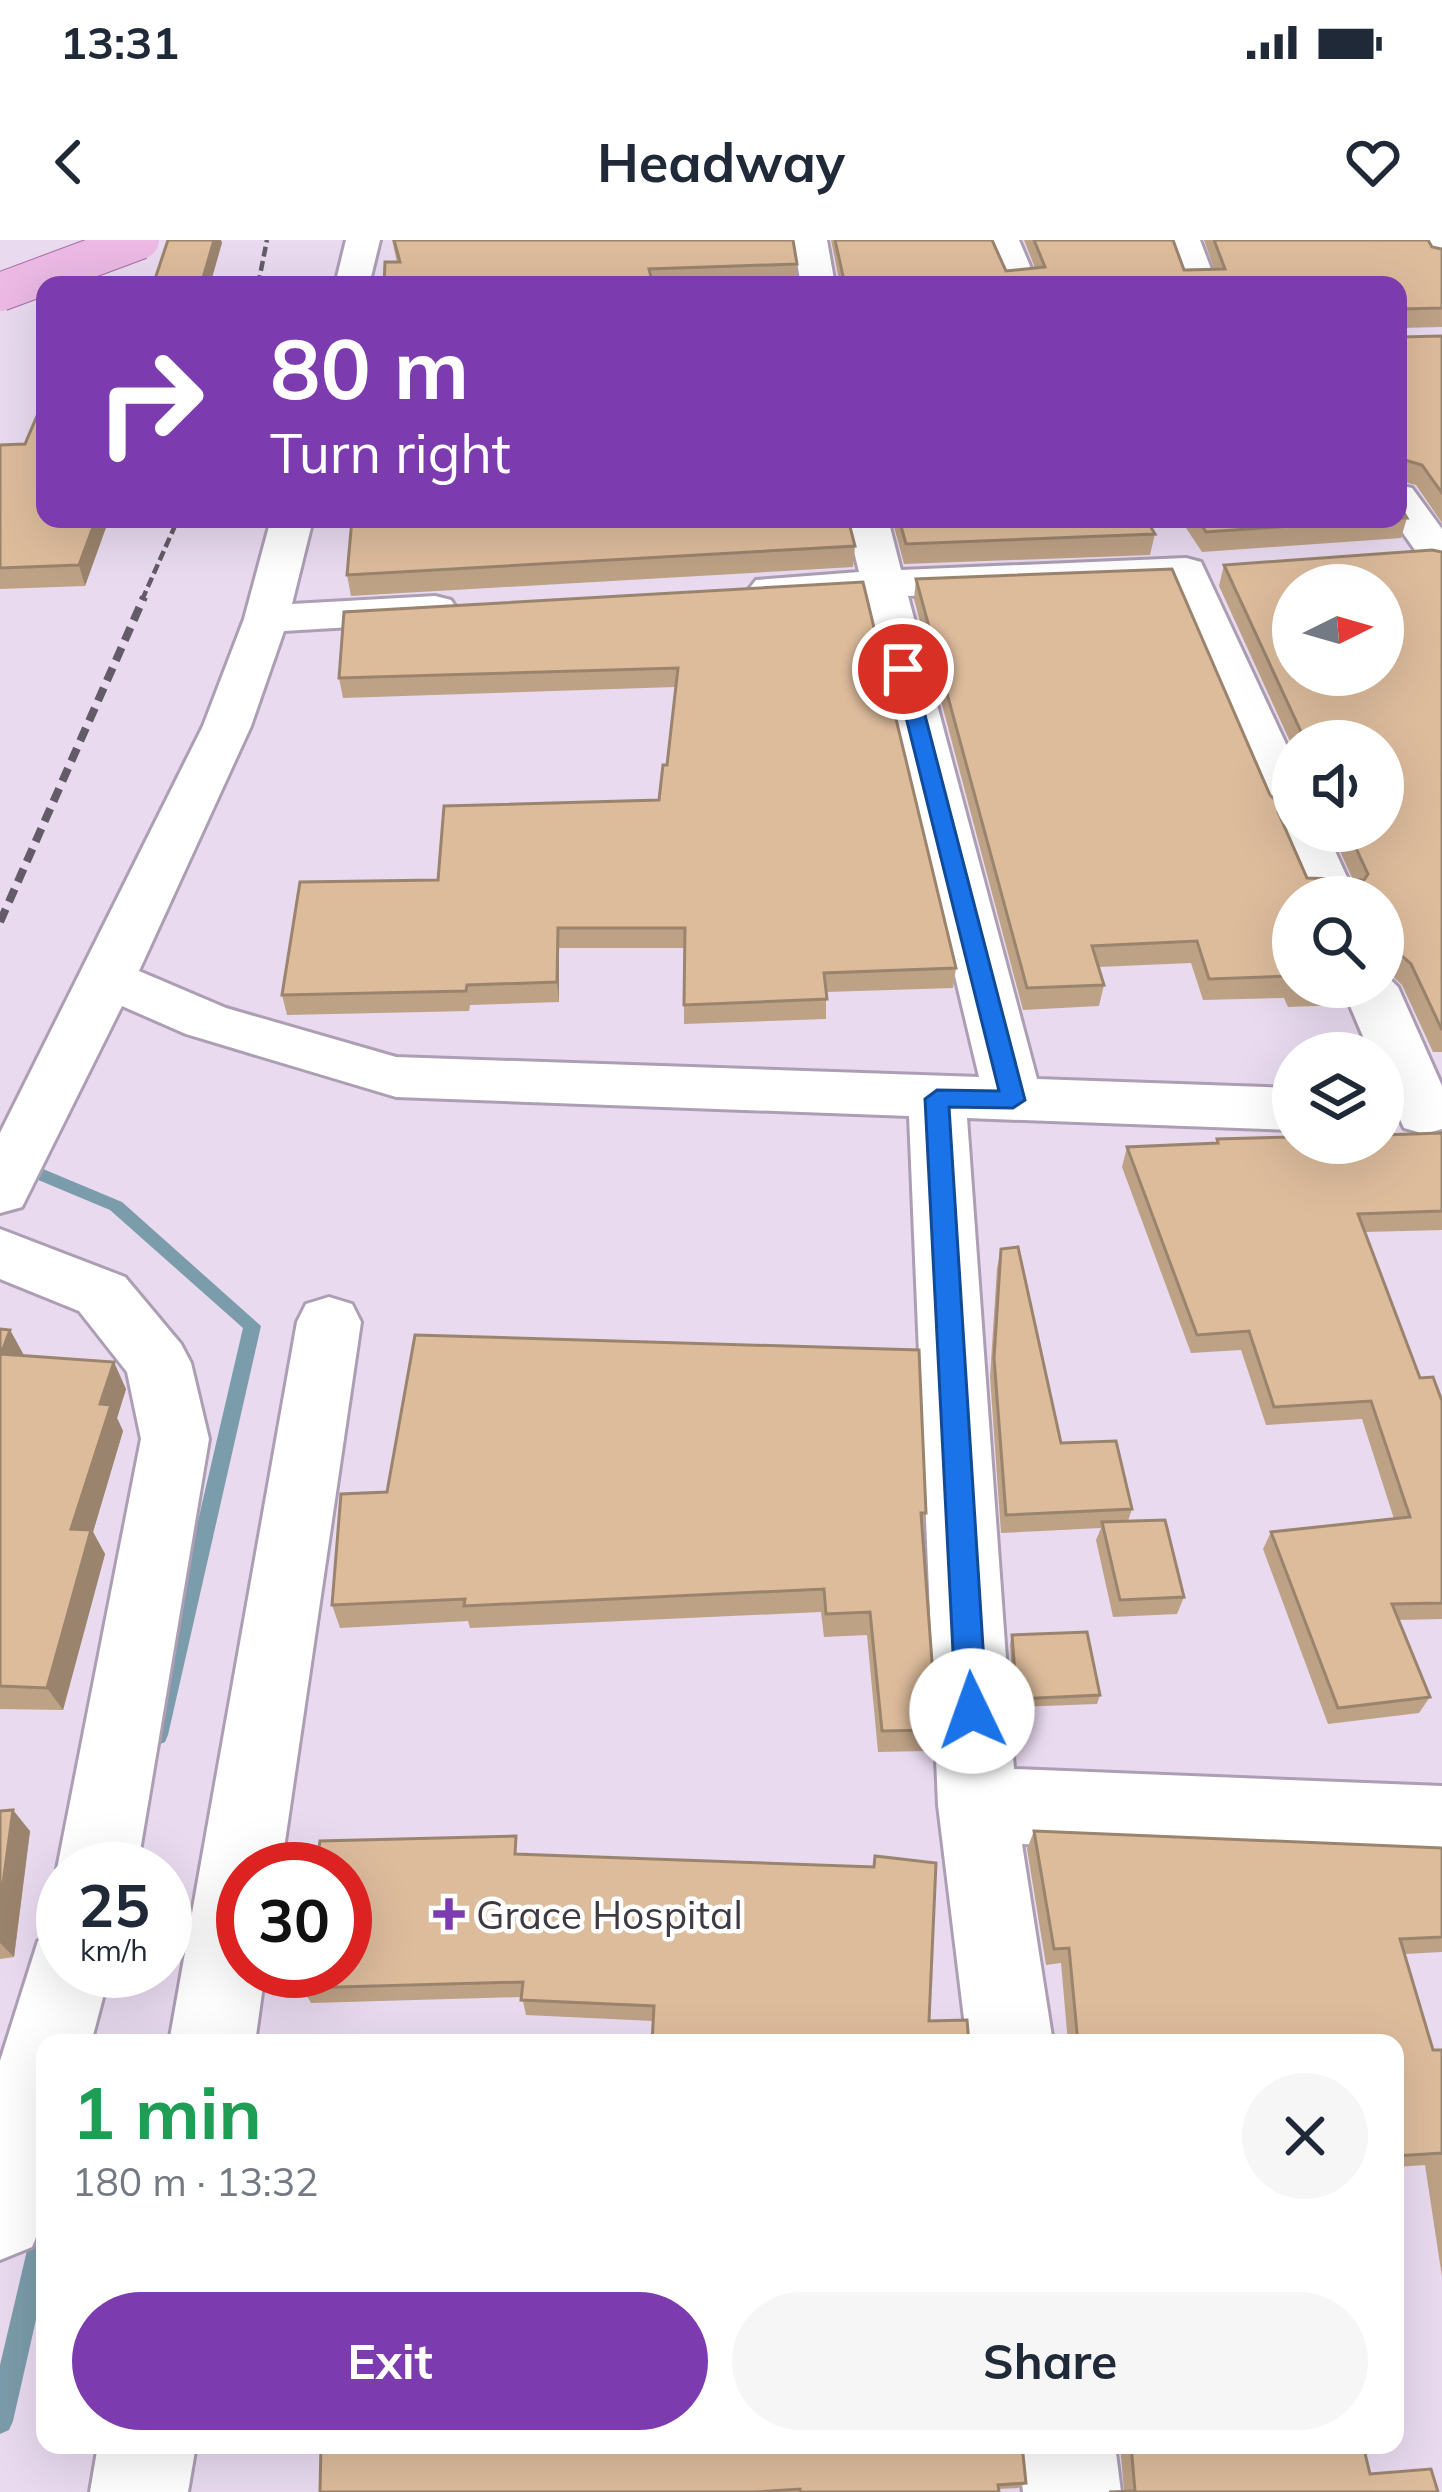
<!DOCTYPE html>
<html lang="en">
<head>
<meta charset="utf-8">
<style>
  body { margin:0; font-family:Mulish,sans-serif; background:#f6f6f7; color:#1f2937; height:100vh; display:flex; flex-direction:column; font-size:45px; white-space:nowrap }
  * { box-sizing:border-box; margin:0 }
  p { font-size:39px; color:#747a83 }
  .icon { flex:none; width:66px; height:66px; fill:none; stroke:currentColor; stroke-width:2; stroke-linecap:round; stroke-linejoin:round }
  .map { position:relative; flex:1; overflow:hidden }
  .side { position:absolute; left:36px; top:1794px; width:1368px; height:420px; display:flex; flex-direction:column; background:#fff; border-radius:24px; box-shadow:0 12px 48px #0002 }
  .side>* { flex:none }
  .guide { position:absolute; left:36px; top:36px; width:1371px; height:252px; border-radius:24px; box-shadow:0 12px 48px #0002; background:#7c3cb0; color:#fff; overflow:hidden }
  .needle { width:78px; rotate:85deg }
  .fabs { position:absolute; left:1272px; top:324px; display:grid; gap:24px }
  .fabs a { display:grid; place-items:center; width:132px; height:132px; border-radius:50%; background:#fff; box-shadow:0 12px 48px #0002; font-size:60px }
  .speed { position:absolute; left:36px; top:1602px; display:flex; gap:24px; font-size:60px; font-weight:700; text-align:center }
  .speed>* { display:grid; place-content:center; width:156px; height:156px; border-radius:50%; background:#fff; box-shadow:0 12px 48px #0002; line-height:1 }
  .speed small { font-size:30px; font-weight:400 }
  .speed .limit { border:18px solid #d22; background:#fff; color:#111 }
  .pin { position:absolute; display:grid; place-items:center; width:102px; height:102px; color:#fff; margin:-51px; border:6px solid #fff; border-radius:50%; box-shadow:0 3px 12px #0007 }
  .me { position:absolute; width:132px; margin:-66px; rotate:357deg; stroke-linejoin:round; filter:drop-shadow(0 0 9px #0008) }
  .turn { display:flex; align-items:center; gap:42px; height:252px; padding:0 36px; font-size:54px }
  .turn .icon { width:156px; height:156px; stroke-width:2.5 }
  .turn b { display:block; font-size:84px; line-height:102px }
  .round { display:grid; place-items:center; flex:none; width:126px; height:126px; border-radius:63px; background:#f6f6f7 }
  .overview { display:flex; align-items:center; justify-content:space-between; height:204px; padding:0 36px }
  h1 { font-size:72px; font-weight:700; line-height:90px; color:#1e9e55 }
  .cta { display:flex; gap:24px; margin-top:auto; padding:24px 36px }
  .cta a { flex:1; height:138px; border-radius:72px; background:#7c3cb0; color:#fff; font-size:48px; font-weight:700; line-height:138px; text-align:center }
  .cta a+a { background:#f6f6f7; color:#1f2937 }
  .status { display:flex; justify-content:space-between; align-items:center; height:84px; padding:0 60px; background:#fff; direction:ltr }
  .status svg { height:33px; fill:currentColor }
  header { display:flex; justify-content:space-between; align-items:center; height:156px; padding:0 36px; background:#fff; font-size:54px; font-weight:700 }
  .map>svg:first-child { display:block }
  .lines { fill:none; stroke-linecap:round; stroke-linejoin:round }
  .stream { fill:#7b9caa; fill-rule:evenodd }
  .minor-casing { stroke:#ac9eb3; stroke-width:6 }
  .minor { fill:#fff; fill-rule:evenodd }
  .rail-far1 { stroke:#635b67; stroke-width:4.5; stroke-dasharray:10 4.5; stroke-linecap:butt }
  .rail { stroke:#635b67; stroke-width:8; stroke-dasharray:14 8; stroke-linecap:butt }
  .major-bridge-casing { stroke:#a66ea0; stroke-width:40; stroke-linecap:butt }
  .major-bridge { stroke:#ebb9e4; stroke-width:38 }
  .wall { fill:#bea286 }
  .shaded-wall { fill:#9b846d }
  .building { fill:#ddbc9c; stroke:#9b846d; stroke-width:3; fill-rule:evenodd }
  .route { fill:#1a73e8; stroke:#114b97; stroke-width:3 }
  .poi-dot { fill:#7c3cb0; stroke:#fff; stroke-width:4.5 }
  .labels { text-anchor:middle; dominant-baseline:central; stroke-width:9; stroke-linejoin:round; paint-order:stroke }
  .near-poi-label { font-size:39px; fill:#3f3942; stroke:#fff; text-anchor:start }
</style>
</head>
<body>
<div class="status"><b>13:31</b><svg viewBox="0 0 49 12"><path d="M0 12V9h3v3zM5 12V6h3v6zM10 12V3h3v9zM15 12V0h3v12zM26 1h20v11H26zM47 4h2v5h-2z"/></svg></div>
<header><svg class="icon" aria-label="back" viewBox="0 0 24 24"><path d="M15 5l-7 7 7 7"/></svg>Headway<svg class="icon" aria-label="heart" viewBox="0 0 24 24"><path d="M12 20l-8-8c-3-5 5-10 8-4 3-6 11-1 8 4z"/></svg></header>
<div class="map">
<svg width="1442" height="2252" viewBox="0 0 1442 2252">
  <rect width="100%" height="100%" fill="#e9daf0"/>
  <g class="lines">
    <!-- stream -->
    <g class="stream">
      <polygon points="0,911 122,962 261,1086 168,1495 165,1502 158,1505 151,1502 148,1495 243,1088 110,970 0,924"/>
      <polygon points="45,1973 45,2040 13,2181 9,2190 0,2194 0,2125 33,1985 36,1976"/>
    </g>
    <!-- minor casing -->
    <g class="minor-casing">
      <g id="minor">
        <polygon points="346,0 380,0 369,45 335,45"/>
        <polygon points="793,0 827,0 835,45 801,45"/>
        <polygon points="985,0 1019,0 1038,45 1004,45"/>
        <polygon points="1166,0 1200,0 1217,45 1183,45"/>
        <polygon points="1413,0 1442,0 1442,26 1430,23"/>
        <polygon points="1398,245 1412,248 1442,289 1442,331 1427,327 1393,279 1398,279"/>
        <polygon points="271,279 313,279 292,364 435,356 451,360 457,369 451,378 435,382 284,391 251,486 139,731 226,768 396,817 979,837 865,358 771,362 756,358 749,349 756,340 859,332 846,279 888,279 901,330 1186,318 1201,322 1293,519 1293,591 1326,591 1356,657 1304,657 1276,591 1279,586 1268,574 1170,345 908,356 1037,839 1293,848 1293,890 967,878 1014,1529 1442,1546 1442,1622 1022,1604 1053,1803 967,1803 938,1565 909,876 396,857 186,794 122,766 22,967 0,973 0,893 203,486 244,379"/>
        <polygon points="1383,732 1398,747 1442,846 1442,889 1425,894 1404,888 1383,843 1383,813 1370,813 1342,747 1383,747"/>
        <polygon points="0,989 125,1037 181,1104 191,1123 209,1199 137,1629 63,1629 63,1644 57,1629 141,1199 127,1132 79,1071 0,1039"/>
        <polygon points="329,1057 352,1064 361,1082 281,1629 243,1629 243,1731 265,1731 255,1803 169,1803 297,1082 306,1064"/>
        <polygon points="63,1691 63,1731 110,1731 91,1803 45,1803 45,1976 32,2007 0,2020 0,1821 38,1701"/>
        <polygon points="98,2205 196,2205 188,2252 90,2252"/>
        <polygon points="1017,2205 1115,2205 1121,2252 1023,2252"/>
      </g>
    </g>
    <!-- minor -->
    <use href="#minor" class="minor"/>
    <!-- rail-far1 -->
    <g class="rail-far1">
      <polyline points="258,45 267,0"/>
      <polyline points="142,360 178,279"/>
    </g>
    <!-- rail -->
    <polyline class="rail" points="0,682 144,357"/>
    <!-- major-bridge casing -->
    <g class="major-bridge-casing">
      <polyline id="major-bridge" points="0,52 140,0"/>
    </g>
    <!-- major-bridge -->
    <use href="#major-bridge" class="major-bridge"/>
  </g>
  <!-- wall -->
  <g class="wall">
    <polygon points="392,0 793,0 797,24 796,43 739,45 384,45 397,22"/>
    <polygon points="831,0 992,0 1006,31 1035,28 1024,0 1173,0 1184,30 1214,29 1204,0 1428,0 1432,7 1442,9 1442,87 1400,88 1401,97 1442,96 1442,283 1416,245 1400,241 1398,260 1398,45 840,45"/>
    <polygon points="0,205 109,279 85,346 0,349"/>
    <polygon points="1407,278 1401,298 1202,312 1180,279"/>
    <polygon points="892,279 1146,279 1155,294 1150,315 904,324"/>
    <polygon points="855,306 853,327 351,356 347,335"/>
    <polygon points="1442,312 1442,812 1433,812 1402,745 1384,728 1383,731 1383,657 1293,657 1293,747 1351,747 1345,765 1288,767 1284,758 1203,760 1191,723 1098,727 1104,745 1099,766 1023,770 914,359 916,339 1278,572 1307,638 1353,640 1331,591 1383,591 1383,501 1293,501 1293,508 1219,346 1224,325"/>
    <polygon points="863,342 956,728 953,748 826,752 826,779 684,784 684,708 559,708 559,762 470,765 469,771 287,775 282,755 659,560 667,525 675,447 343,458 339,438"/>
    <polygon points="1442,893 1442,990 1365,992 1420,1138 1442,1161 1442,1379 1399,1380 1430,1457 1419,1473 1328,1484 1263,1309 1271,1292 1394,1279 1362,1179 1266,1185 1241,1110 1191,1113 1122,927 1127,907 1216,903 1217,899"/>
    <polygon points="1001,1009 1061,1203 1132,1269 1128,1281 1184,1357 1177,1374 1113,1377 1096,1300 1101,1288 1001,1293 990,1137 997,1028"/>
    <polygon points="0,1089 10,1090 24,1116 126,1149 117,1178 123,1191 93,1292 105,1314 63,1470 0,1469"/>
    <polygon points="926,1273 922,1295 934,1449 930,1471 930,1490 926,1511 878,1512 867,1395 824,1397 821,1372 470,1388 468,1381 340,1388 332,1365"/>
    <polygon points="1012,1395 1100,1455 1097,1464 1014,1467 1010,1404"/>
    <polygon points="0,1571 30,1591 14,1717 0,1719"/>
    <polygon points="1034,1591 1442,1608 1442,1712 1405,1714 1433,1810 1442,1810 1442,2037 1425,1925 1395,1927 1395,1803 1068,1803 1061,1723 1046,1725 1027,1609"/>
    <polygon points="520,1614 873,1627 875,1616 936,1623 653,1781 526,1775 522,1757 311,1763 302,1748"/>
    <polygon points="1120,2205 1363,2205 1370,2234 1124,2251"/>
    <polygon points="1026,2243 1018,2248 998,2249 999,2252 320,2252"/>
  </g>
  <!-- shaded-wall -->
  <g class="shaded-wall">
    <polygon points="214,0 221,0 222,3 210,45 201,45"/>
    <polygon points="96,279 109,279 85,346 79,325"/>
    <polygon points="558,688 559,708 559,762 557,742"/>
    <polygon points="10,1090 25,1117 1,1114"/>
    <polygon points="114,1122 126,1149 117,1178 123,1191 93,1292 105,1314 63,1470 47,1448 71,1289 100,1164"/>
    <polygon points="13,1570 30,1591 14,1717 0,1703 0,1665"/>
  </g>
  <!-- building -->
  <g class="building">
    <polygon points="168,0 214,0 201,45 153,45"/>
    <polygon points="394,0 793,0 797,24 649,29 653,45 384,45 385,22 400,22"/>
    <polygon points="835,0 992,0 1006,31 1045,27 1034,0 1173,0 1184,30 1225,29 1214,0 1428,0 1432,7 1442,9 1442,68 1400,69 1401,97 1442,96 1442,253 1422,225 1405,220 1400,225 1400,254 1398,256 1398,45 845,45"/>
    <polygon points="45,157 45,279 96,279 79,325 0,328 0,205 25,204"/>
    <polygon points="1398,263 1407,278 1398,278"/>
    <polygon points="352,279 848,279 855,306 347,335"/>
    <polygon points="899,279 1146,279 1155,294 906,304"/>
    <polygon points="1198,279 1388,279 1206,292"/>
    <path d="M1432,310l10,2v478l-31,-66 -20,-18 -4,15h-4v-64h-90v84l-2,-5 -82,3 -12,-38 -105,5 12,39 -77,3 -111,-409 256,-10 98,226 10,10 -2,7 29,66 57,2 4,-6 -20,-43h35v-90h-79l-1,-5 -79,-171zM1293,345h90v90h-90z"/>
    <polygon points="863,342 956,728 824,733 827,759 684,765 685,688 558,688 557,742 467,745 466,751 282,755 300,642 438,640 444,566 659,560 663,525 667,525 678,428 339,438 344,372"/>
    <polygon points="1442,893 1442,971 1358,974 1420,1138 1433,1137 1442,1161 1442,1363 1392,1364 1430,1457 1338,1468 1271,1292 1410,1277 1371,1161 1274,1167 1249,1091 1197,1095 1127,907 1218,903 1217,899 1293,897 1293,903 1383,903 1383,895"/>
    <polygon points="1018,1007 1061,1203 1116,1201 1132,1269 1006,1275 994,1118 1001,1009"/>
    <polygon points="0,1089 10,1090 1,1114 114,1122 100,1164 111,1165 71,1289 91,1290 47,1448 0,1446"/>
    <polygon points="415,1095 919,1110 926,1273 921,1273 934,1449 927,1450 930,1490 882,1491 870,1372 826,1374 824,1349 464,1366 465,1359 332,1365 341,1254 387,1252"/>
    <polygon points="1165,1280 1184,1357 1120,1360 1102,1282"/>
    <polygon points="1087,1392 1100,1455 1017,1459 1012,1395"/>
    <polygon points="13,1570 0,1665 0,1571"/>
    <polygon points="1034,1591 1442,1608 1442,1697 1400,1699 1433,1810 1442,1810 1442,1915 1442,1913 1395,1916 1395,1803 1078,1803 1069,1708 1054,1709"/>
    <polygon points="516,1596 515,1614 874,1627 875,1616 936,1623 929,1781 967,1780 969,1803 652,1803 654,1766 521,1760 523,1742 302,1748 304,1731 345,1731 345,1629 316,1629 320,1601"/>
    <polygon points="321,2205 1022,2205 1026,2243 998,2245 999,2252 800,2252 800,2249 755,2252 320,2252"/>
    <polygon points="1131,2205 1363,2205 1370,2234 1431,2229 1438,2252 1109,2252 1135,2251"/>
  </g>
  <!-- route -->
  <polygon class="route" points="897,425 913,429 1025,860 1013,868 949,867 987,1471 983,1481 972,1485 961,1481 956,1471 925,859 937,850 999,851 894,429"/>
  <!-- markers -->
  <path class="poi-dot" d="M443 1656h12v12h12v12h-12v12h-12v-12h-12v-12h12z"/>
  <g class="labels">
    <!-- near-poi labels -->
    <g class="near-poi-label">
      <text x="476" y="1674">Grace Hospital</text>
    </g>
  </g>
</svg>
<div class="fabs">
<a><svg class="needle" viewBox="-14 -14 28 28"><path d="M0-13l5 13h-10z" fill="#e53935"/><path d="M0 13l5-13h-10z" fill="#747a83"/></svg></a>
<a><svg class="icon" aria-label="sound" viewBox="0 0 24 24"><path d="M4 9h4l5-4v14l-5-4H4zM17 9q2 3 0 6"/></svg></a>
<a><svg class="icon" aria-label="search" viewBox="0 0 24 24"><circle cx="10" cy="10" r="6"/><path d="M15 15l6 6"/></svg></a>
<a><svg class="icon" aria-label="layers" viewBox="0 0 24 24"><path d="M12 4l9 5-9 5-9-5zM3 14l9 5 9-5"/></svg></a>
</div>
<div class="speed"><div>25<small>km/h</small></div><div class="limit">30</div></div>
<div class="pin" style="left:903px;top:429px;background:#d93025"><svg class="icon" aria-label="arrive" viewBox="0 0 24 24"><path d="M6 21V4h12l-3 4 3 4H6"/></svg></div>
<svg class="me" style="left:972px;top:1471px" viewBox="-20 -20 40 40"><circle r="19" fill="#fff"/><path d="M0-13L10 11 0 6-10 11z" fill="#1a73e8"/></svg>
<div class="guide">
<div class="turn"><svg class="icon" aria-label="right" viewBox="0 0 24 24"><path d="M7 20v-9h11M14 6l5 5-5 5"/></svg><div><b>80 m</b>Turn right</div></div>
</div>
<section class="side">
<div class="overview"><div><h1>1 min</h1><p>180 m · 13:32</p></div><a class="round"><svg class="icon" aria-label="close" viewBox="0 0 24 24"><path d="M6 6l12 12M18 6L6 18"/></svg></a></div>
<div class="cta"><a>Exit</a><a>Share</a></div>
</section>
</div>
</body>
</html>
